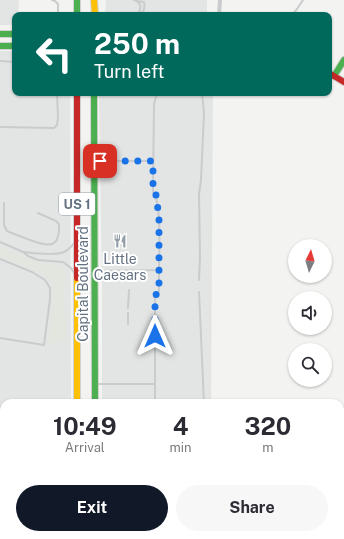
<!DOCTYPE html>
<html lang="en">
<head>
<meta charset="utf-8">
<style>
  body { margin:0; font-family:"Public Sans",sans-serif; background:#f7f7f7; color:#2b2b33; height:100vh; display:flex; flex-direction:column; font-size:15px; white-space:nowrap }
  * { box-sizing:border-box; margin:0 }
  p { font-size:13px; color:#7c7c81 }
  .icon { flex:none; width:22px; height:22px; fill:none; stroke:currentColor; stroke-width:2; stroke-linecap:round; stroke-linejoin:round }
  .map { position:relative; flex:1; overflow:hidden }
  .sheet { position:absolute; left:0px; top:399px; width:344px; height:140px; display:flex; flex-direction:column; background:#fff; border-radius:12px 12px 0 0; box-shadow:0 1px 3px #0004 }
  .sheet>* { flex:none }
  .guide { position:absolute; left:12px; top:12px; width:320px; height:84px; border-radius:8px; box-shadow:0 1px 3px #0004; background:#00695c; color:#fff; overflow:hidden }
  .needle { width:26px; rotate:5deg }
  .tools { position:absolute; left:288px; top:239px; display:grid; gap:8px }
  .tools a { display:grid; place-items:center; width:44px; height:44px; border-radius:50%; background:#fff; box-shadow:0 1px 3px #0004; font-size:20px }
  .pin { position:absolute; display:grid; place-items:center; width:34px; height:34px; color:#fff; margin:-17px; border-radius:8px; box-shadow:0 2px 6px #0006 }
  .me { position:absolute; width:44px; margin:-22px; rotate:0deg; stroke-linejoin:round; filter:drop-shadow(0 0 3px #0008) }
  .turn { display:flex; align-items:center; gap:14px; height:84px; padding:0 16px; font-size:18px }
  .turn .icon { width:52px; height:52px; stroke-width:2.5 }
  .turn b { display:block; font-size:28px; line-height:34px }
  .eta { display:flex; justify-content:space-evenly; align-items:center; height:68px; text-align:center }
  .eta b { font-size:24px; font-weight:700; line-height:28px }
  .cta { display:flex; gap:8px; margin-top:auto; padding:8px 16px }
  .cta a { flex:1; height:46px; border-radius:24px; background:#111827; color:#fff; font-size:16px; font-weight:700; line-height:46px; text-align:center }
  .cta a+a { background:#f7f7f7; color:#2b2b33 }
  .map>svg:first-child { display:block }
  .built { fill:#e3e5e4 }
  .green { fill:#e2e6df }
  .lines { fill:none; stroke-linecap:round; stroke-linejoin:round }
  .fast-casing { stroke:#d0d1d0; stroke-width:8 }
  .slow-casing { stroke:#d0d1d0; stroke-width:8 }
  .jam-casing { stroke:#d0d1d0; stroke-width:8 }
  .lane { stroke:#cacbcc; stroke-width:2 }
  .street { stroke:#cacbcc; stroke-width:4 }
  .fast { stroke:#4caf50; stroke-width:6 }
  .slow { stroke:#ffc107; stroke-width:6 }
  .jam { stroke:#c62828; stroke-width:6 }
  .route { stroke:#1a73e8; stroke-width:7; stroke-dasharray:0 12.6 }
  .labels { text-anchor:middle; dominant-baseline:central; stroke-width:4; stroke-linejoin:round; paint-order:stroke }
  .shield { fill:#fff; stroke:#929ca7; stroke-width:1 }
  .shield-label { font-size:13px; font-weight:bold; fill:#637181 }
  .poi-label { font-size:14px; fill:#637181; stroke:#fff }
  .street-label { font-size:14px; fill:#637181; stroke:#fff }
</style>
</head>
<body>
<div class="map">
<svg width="344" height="539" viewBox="0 0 344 539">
  <rect width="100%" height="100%" fill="#f3f3f1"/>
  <!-- built -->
  <g class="built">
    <polygon points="0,0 19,0 18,15 15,15 15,25 0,25"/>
    <polygon points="106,0 207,0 207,15 105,15"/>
    <polygon points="0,51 15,51 15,93 70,93 71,403 4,403 4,442 0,441"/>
    <polygon points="99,93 213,93 211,403 102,403 102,286"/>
  </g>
  <!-- green -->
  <g class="green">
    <polygon points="0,247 39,263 38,272 0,256"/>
    <path d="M41,263c10,1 18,-1 25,7l-2,34 3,36 -12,1 -5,5 -3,-3 2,-9 5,-44c-1,-8 -6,-14 -14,-19z"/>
  </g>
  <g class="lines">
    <!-- fast casing -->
    <g class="fast-casing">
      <g id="fast">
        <polyline points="77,0 77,15"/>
        <polyline points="0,34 15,34"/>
        <polyline points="0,46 15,46"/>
        <polyline points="334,76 344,60"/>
        <polyline points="94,93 95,403"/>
        <polyline points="78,535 78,539"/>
        <polyline points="95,535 95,539"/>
      </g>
    </g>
    <!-- slow casing -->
    <g class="slow-casing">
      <g id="slow">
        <polyline points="94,0 95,15"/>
        <polyline points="77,278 77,403"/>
        <polyline points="0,448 4,450"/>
        <polyline points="0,460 4,462"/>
      </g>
    </g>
    <!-- jam casing -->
    <g class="jam-casing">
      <g id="jam">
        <polyline points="329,73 344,82"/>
        <polyline points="77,93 77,278"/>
        <polyline points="233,535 236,539"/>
      </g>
    </g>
    <!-- lane -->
    <g class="lane">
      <polyline points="52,0 55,1 58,4 58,15"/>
      <path d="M137,1l7,1c1,4 1,6 -1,10l-5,1"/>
      <path d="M108,14l30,-1c4,-5 3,-11 -4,-13"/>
      <polyline points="292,15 297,9 303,0"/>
      <polyline points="0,61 15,62"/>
      <polyline points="0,127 54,128 57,125 58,118 57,93"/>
      <polyline points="96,161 153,161"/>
      <path d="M4,203v22l3,6c7,3 15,6 23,9 19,7 30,9 29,-16l-3,-3 -18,-8"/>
      <polyline points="0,242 23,252 28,256 38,260 63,262 71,268 74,273"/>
      <path d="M24,252c10,1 32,4 40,0 4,-2 8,-6 10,-9"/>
      <polyline points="0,259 32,272 45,280 50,288 50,299 44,345 0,338"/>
      <path d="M96,271l63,-1c0,-15 3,-69 -6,-78v-2l1,-86 3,-11"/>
      <polyline points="199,280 200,257 199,194 201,180 204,113 202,93"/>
      <polyline points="199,292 204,403"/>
      <polyline points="128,308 129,290"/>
      <polyline points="128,324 128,313"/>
      <polyline points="96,384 155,384"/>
      <polyline points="155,403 155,296 159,291 159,270"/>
      <polyline points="0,423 4,424"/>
      <polyline points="174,535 174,539"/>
    </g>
    <!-- street -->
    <polyline class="street" points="219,15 220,0"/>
    <!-- fast -->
    <use href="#fast" class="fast"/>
    <!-- slow -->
    <use href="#slow" class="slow"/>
    <!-- jam -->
    <use href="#jam" class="jam"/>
  </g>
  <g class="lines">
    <!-- route -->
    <polyline class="route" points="100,161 153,161 153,192 156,195 159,217 159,291 155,296 155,336"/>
  </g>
  <!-- icons -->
  <defs>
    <g id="restaurant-bare" transform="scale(1.08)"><path d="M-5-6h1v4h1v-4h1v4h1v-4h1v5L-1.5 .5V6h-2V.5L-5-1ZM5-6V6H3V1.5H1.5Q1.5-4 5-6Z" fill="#959ea8" stroke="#fff" stroke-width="2.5" paint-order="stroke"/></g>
  </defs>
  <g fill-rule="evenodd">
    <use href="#restaurant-bare" x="120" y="241"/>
  </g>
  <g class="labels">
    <!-- shield labels -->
    <rect class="shield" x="59" y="193" width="36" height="22" rx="3"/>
    <g class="shield-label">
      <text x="77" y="204">US 1</text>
    </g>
    <!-- poi labels -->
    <g class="poi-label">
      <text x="120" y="259">Little<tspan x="120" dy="16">Caesars</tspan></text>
    </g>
    <!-- street labels -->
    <g class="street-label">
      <text transform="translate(83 284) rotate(-90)">Capital Boulevard</text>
    </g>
  </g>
</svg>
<div class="tools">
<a><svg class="needle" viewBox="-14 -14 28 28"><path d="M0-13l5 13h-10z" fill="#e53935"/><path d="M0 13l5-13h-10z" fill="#7c7c81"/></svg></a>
<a><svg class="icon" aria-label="sound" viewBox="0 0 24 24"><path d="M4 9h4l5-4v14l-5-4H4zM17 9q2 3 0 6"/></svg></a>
<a><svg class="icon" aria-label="search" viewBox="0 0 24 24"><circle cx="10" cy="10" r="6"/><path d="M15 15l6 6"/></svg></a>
</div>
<div class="pin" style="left:100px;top:161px;background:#d93025"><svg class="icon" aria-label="arrive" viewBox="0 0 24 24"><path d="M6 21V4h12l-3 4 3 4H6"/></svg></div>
<svg class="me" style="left:155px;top:336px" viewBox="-20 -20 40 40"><path d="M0-17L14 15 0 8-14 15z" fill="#1a73e8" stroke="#fff" stroke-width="4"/></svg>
<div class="guide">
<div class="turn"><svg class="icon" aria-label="left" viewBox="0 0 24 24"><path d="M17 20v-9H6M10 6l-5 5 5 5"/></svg><div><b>250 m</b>Turn left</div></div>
</div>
<section class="sheet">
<div class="eta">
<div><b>10:49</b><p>Arrival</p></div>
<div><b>4</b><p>min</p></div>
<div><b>320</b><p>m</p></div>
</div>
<div class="cta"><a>Exit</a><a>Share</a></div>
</section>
</div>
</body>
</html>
